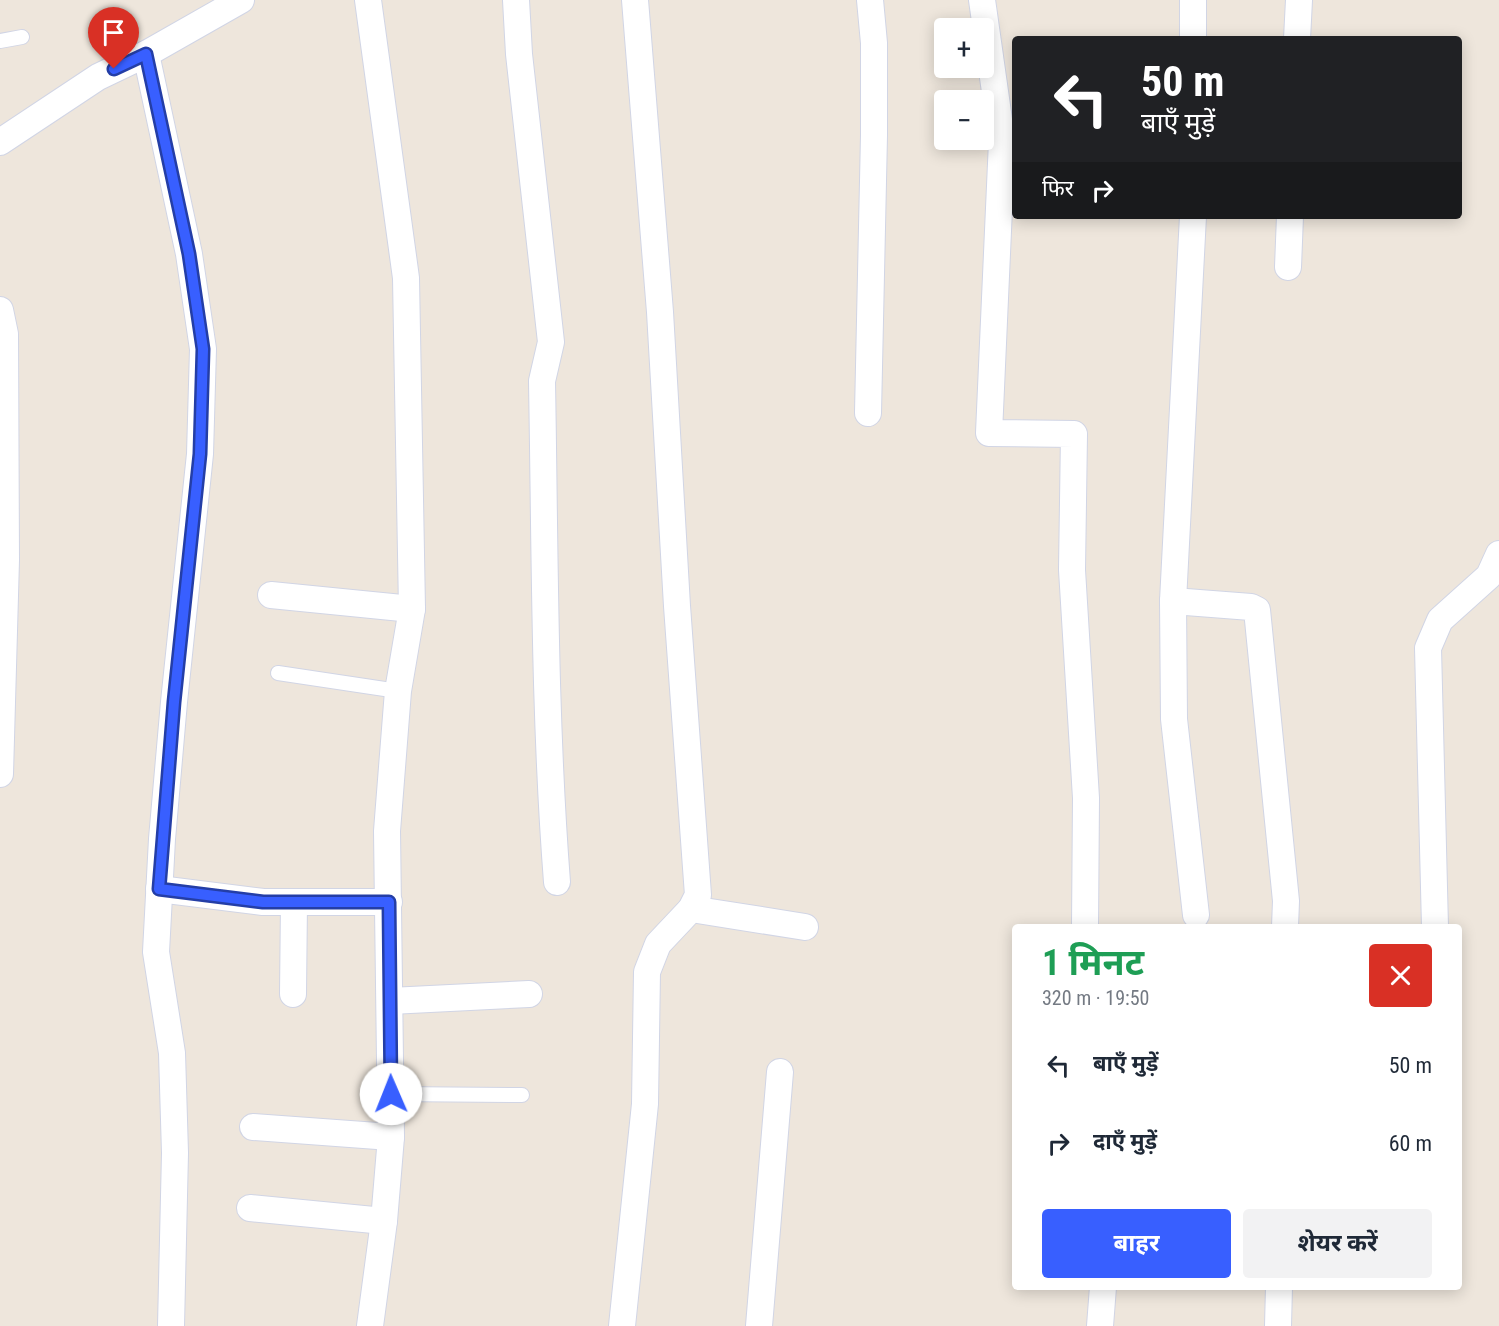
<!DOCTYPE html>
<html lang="hi">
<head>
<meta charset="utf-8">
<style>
  body { margin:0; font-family:"Roboto Condensed","Noto Sans Devanagari",sans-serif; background:#f2f2f3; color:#1f2937; height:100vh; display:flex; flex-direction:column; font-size:22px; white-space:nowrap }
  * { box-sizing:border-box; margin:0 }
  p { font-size:20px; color:#747a83 }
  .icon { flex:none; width:33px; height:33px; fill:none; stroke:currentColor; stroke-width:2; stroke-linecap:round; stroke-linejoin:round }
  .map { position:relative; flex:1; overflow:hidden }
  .drawer { position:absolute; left:1012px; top:924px; width:450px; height:366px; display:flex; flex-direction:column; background:#fff; border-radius:6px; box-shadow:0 3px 15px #0003 }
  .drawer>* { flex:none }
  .top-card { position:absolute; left:1012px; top:36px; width:450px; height:183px; border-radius:6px; box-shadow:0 3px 15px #0003; background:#202124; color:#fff; overflow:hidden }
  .buttons { position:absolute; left:934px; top:18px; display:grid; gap:12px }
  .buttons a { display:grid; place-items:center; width:60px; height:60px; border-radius:6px; background:#fff; box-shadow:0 3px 15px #0003; font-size:30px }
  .pin { position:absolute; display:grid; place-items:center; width:51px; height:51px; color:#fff; margin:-62px -26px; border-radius:50% 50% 50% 0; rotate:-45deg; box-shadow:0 0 6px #0007 }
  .pin .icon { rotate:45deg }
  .me { position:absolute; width:66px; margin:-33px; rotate:359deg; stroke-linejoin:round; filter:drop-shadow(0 0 4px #0008) }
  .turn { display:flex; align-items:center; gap:21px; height:126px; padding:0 30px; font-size:27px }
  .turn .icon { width:78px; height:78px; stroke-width:2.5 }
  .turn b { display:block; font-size:42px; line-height:51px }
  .then { display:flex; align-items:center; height:57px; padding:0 30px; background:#0003; gap:12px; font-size:22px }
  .round { display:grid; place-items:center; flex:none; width:63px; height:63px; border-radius:6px; background:#f2f2f3 }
  .headline { display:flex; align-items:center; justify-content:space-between; height:102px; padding:0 30px }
  h1 { font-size:36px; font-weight:700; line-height:45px; color:#1e9e55 }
  .action { display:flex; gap:12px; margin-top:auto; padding:12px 30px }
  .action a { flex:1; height:69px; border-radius:6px; background:#385fff; color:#fff; font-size:24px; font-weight:700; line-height:69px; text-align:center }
  .action a+a { background:#f2f2f3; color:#1f2937 }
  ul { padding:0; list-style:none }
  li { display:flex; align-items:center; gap:18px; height:78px; padding:0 30px }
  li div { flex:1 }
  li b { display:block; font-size:22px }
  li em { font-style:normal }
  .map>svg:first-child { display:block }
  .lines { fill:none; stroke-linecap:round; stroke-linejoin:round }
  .service-casing { stroke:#d1d5e5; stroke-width:16 }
  .minor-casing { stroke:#d1d5e5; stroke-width:28 }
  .service { stroke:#fff; stroke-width:14 }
  .minor { stroke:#fff; stroke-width:26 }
  .route-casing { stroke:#243ea6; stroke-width:15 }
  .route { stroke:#385fff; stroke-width:10 }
</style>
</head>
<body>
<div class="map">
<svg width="1499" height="1326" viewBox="0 0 1499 1326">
  <rect width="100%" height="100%" fill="#eee6dc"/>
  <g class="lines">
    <!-- service casing -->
    <g class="service-casing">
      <g id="service">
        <polyline points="0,41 22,37"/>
        <polyline points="278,673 398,691"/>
        <polyline points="391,1094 522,1095"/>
      </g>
    </g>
    <!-- minor casing -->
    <g class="minor-casing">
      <g id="minor">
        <polyline points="368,0 406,278 412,609 398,691 387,831 391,1137 384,1221 370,1326"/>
        <path d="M516,0l3,54 32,288 -9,39c3,167 2,334 15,501"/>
        <polyline points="982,0 1002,141 989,433 1074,434 1072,570 1086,798 1085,927"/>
        <polyline points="1193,0 1193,39"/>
        <polyline points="1297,39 1299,0"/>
        <polyline points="146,54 189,254 203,349 200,454 174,702 162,839 156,952 172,1053 175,1153 171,1326"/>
        <polyline points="0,142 98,77 146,54 241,0"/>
        <polyline points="1193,216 1173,601 1174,719 1196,915"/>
        <polyline points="1288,267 1290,216"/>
        <polyline points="0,310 5,334 6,560 0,774"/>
        <polyline points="868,413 874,135 874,43 870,0"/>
        <polyline points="271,595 412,609"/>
        <polyline points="1173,601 1251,607 1257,610 1286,901 1285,927"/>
        <polyline points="159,889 263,902 389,902"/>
        <polyline points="691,909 805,927"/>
        <polyline points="1435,927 1428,648 1440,620 1489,576 1499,554"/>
        <polyline points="293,994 294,902"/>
        <polyline points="390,1001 529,994"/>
        <polyline points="253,1127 391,1137"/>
        <polyline points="250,1208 384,1221"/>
        <polyline points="622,1326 645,1104 647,972 658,944 691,909 698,895 677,606 660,312 635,0"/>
        <polyline points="759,1326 780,1072"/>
        <polyline points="1100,1326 1103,1287"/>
        <polyline points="1278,1326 1279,1287"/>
      </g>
    </g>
    <!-- service -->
    <use href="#service" class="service"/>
    <!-- minor -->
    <use href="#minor" class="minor"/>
  </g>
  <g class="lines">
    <!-- route casing -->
    <g class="route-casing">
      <polyline id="route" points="114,69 146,54 189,254 203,349 200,454 174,702 159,889 263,902 389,902 391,1094"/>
    </g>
    <!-- route -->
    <use href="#route" class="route"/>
  </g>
</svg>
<div class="buttons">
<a>+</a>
<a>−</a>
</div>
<div class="pin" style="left:114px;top:69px;background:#d93025"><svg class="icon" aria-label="arrive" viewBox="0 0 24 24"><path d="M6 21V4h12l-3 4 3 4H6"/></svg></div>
<svg class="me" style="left:391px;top:1094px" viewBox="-20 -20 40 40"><circle r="19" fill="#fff"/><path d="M0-13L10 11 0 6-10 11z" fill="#385fff"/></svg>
<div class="top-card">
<div class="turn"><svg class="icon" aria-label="left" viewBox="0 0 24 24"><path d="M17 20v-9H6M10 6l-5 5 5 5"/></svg><div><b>50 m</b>बाएँ मुड़ें</div></div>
<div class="then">फिर<svg class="icon" aria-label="right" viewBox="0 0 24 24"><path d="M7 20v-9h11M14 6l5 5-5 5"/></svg></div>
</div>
<section class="drawer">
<div class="headline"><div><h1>1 मिनट</h1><p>320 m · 19:50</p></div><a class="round" style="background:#d93025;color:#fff"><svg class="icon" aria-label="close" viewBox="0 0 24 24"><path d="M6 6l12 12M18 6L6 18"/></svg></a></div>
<ul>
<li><svg class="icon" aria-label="left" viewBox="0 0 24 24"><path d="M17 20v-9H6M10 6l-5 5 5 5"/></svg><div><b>बाएँ मुड़ें</b></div><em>50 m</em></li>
<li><svg class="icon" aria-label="right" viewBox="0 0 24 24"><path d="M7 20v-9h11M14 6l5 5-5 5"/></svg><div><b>दाएँ मुड़ें</b></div><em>60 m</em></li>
</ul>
<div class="action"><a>बाहर</a><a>शेयर करें</a></div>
</section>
</div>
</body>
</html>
